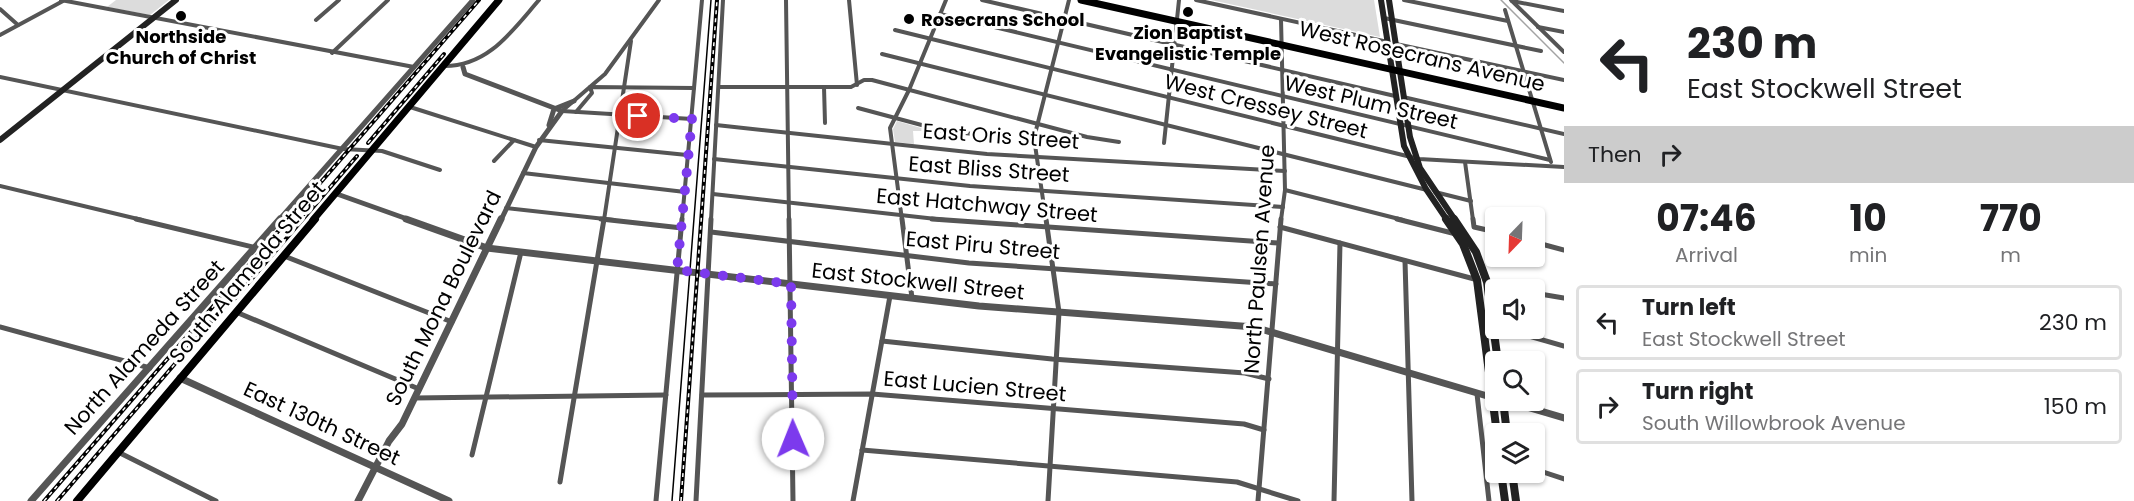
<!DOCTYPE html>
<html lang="en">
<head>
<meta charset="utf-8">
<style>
  body { margin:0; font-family:Poppins,sans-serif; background:#f6f6f6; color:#202124; height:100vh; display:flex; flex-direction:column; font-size:22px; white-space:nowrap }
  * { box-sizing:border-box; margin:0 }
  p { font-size:20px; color:#757577 }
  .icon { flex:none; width:33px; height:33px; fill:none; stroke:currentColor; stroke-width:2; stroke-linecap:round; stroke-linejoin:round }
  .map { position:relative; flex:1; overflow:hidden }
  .panel { display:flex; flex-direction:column; background:#fff; width:570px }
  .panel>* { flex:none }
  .guide { background:#fff; color:#202124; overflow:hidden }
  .needle { width:39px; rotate:203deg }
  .fabs { position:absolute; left:1485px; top:207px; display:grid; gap:12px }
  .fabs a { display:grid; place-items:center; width:60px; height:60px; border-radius:6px; background:#fff; box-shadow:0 2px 4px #0004; font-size:30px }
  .pin { position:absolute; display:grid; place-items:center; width:51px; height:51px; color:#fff; margin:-26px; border:3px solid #fff; border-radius:50%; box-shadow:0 2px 6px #0007 }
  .me { position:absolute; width:66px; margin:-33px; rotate:359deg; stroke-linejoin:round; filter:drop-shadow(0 0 4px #0008) }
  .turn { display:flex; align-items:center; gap:21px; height:126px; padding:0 24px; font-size:27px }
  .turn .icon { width:78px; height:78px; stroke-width:2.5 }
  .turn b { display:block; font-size:42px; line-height:51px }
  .then { display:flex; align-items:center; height:57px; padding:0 24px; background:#0003; gap:12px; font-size:22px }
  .eta { display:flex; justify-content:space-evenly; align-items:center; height:102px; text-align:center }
  .eta b { font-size:36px; font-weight:700; line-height:42px }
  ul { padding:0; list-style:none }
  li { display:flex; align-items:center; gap:18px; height:75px; margin:0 12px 9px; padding:0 12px; border:3px solid #e0e0e0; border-radius:6px }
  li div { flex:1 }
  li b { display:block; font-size:22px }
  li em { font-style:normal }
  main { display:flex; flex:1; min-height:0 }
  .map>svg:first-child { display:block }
  .green { fill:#dcdcdc }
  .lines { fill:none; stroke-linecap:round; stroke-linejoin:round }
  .stream { stroke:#a3a3a3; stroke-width:1.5 }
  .minor-far1 { stroke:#555; stroke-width:4 }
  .minor { stroke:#555; stroke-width:5 }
  .tertiary-far1 { stroke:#555; stroke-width:5 }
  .tertiary { stroke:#555; stroke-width:7 }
  .secondary-far1 { stroke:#222; stroke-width:6 }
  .secondary { stroke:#222; stroke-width:8 }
  .primary-far1 { stroke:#000; stroke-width:7 }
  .primary { stroke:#000; stroke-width:8 }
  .tram { stroke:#000; stroke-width:1.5 }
  .rail-casing { stroke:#000; stroke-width:4 }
  .rail { stroke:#fff; stroke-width:1.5; stroke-dasharray:4; stroke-linecap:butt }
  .route { stroke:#7c3aed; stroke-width:10; stroke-dasharray:0 18 }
  .poi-dot { fill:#000; stroke:#fff; stroke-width:2 }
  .labels { text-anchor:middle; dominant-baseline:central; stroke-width:6; stroke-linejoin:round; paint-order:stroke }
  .far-poi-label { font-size:18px; font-weight:bold; fill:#000; stroke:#fff }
  .street-label { font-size:21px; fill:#000; stroke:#fff }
</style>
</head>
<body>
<main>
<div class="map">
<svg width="1564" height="501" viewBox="0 0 1564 501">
  <rect width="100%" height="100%" fill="#fff"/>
  <!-- green -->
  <g class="green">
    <polygon points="116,0 169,0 150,15 107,7"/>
    <polygon points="1211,0 1374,0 1380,37"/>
    <polygon points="897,121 928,130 927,131 913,131 914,144 895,142 893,129"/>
  </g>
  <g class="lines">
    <!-- stream -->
    <polyline class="stream" points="1501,0 1564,63"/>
    <!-- minor-far1 -->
    <g class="minor-far1">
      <polyline points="61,0 414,67"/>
      <polyline points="786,0 789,220"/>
      <polyline points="849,0 857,85"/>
      <polyline points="982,0 1395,96"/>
      <polyline points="1196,0 1388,42"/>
      <polyline points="1404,0 1508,21"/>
      <polyline points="1511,0 1564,52"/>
      <polyline points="1512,1 1564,11"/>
      <polyline points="0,9 18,25"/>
      <polyline points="1505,10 1551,162"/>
      <polyline points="940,14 1550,160"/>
      <polyline points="1384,18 1541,51"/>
      <polyline points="1281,19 1285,190 1281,220"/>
      <polyline points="316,20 339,0"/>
      <polyline points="1538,27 1564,32"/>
      <polyline points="895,30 1419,159 1564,167"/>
      <polyline points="0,35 63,1"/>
      <polyline points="1396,44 1564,80"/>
      <polyline points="332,53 388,0"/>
      <polyline points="882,54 1427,190"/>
      <path d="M443,66c45,1 69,-35 96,-66"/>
      <polyline points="0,77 343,149 382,151 440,170"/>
      <polyline points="719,87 851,87 864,80 872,80 1087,137 1119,142"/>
      <polyline points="824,87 825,123"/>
      <polyline points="1403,97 1564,134"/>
      <polyline points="410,107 536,147"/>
      <polyline points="858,108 944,131 974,134"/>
      <polyline points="562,111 605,74 659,0"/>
      <polyline points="562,111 692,119"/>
      <polyline points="576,112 592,93 590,87 694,88"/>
      <polyline points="716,125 987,154 1285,171"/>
      <polyline points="539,140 687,155"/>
      <polyline points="1164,143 1179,0"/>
      <polyline points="714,159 970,186 1283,207"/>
      <polyline points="494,161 514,140"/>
      <polyline points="1465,162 1473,220"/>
      <polyline points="523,173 685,192"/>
      <polyline points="0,186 142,220"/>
      <polyline points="1285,190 1403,220"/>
      <polyline points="1435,192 1471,201"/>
      <polyline points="713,194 945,220"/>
      <polyline points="506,208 614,220"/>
      <polyline points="604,220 631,41"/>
      <polyline points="682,220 702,0"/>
      <polyline points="711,220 723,0"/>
      <polyline points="902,220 890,128 909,90 946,0"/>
      <polyline points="1046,220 1034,138 1069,0"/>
    </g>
    <!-- minor -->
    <g class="minor">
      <polyline points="136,219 257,248"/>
      <polyline points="601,219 682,228"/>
      <polyline points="789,219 793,501"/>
      <polyline points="902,219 912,298"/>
      <polyline points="932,219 1278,243"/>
      <polyline points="1046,219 1059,312 1048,501"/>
      <polyline points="1397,219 1456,234"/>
      <polyline points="1473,219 1474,227 1496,232"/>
      <polyline points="1280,227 1478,280"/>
      <polyline points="711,232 969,263 1276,284"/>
      <polyline points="1534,242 1564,250"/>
      <polyline points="284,256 452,322"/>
      <polyline points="1405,261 1412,501"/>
      <polyline points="1486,282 1515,290"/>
      <polyline points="1534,293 1564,298"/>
      <polyline points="236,312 419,389"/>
      <polyline points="0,327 150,368"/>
      <polyline points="1501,328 1564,346"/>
      <polyline points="882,341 1052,359 1245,373 1269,379"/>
      <polyline points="1477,394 1489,501"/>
      <polyline points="702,395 872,394 1244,424 1264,430"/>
      <polyline points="415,398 666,395"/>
      <polyline points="862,450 1237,482 1298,501"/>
      <polyline points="118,452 216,501"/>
      <polyline points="472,455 521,252"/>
      <polyline points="1534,469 1564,479"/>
      <polyline points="560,482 604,219"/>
      <polyline points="656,501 682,219"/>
      <polyline points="696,501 711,219"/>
      <polyline points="853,501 890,296"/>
      <polyline points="1258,501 1281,219"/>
      <polyline points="1334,501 1340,243"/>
    </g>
    <!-- tertiary-far1 -->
    <g class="tertiary-far1">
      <polyline points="463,67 465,74 562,111 536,147 501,220"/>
      <polyline points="549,125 554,109 574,101"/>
      <polyline points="337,194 410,220"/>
      <polyline points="279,220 473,0"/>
    </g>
    <!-- tertiary -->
    <g class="tertiary">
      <polyline points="406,219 487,248 979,306 1254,327 1494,398"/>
      <polyline points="180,378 449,501"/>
      <polyline points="1503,400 1564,418"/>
      <polyline points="31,501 280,219"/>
      <polyline points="358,501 389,441 402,424 501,219"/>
    </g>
    <!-- secondary-far1 -->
    <g class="secondary-far1">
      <polyline points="1381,0 1404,146 1426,189 1447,220"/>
      <polyline points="1389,0 1410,137 1420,168 1455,220"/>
      <polyline points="0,140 176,0"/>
    </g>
    <!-- secondary -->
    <g class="secondary">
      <polyline points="1446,219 1463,244 1477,280 1497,434"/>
      <polyline points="1454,219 1476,252 1487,282 1498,362"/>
      <polyline points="1503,400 1507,434"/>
      <polyline points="1501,472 1505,501"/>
      <polyline points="1512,472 1516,501"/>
    </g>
    <!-- primary-far1 -->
    <g class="primary-far1">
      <polyline points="1081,0 1564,108"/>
      <polyline points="313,220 499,0"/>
    </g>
    <!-- primary -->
    <polyline class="primary" points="77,501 315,219"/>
    <!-- tram -->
    <polyline class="tram" points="672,501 711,0"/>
    <!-- rail casing -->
    <g class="rail-casing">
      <g id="rail">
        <polyline points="368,143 444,54"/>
        <polyline points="231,303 357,156"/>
        <polyline points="44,501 479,0"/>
        <polyline points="57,501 235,294"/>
        <polyline points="681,501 717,0"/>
      </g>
    </g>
    <!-- rail -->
    <use href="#rail" class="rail"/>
  </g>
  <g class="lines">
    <!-- route -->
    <polyline class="route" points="638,116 692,119 677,270 791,284 793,439"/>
  </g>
  <!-- markers -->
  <g class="poi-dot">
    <circle cx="1188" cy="12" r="6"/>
    <circle cx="181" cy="16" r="6"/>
    <circle cx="909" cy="19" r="6"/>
  </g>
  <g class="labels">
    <!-- far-poi labels -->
    <g class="far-poi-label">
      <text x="921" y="19" text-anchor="start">Rosecrans School</text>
      <text x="1188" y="32">Zion Baptist<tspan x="1188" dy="21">Evangelistic Temple</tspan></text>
      <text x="181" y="36">Northside<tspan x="181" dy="21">Church of Christ</tspan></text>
    </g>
    <!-- street labels -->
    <g class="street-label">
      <text transform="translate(1422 56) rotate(13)">West Rosecrans Avenue</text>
      <text transform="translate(1371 102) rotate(13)">West Plum Street</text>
      <text transform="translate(1266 106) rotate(14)">West Cressey Street</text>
      <text transform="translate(1001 136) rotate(4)">East Oris Street</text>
      <text transform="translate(989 169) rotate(4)">East Bliss Street</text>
      <text transform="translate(987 205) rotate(5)">East Hatchway Street</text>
      <text transform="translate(983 245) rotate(5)">East Piru Street</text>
      <text transform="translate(1259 259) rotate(-86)">North Paulsen Avenue</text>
      <text transform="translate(247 272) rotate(-50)">South Alameda Street</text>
      <text transform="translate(918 281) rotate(6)">East Stockwell Street</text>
      <text transform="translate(443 298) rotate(-64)">South Mona Boulevard</text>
      <text transform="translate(144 347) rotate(-48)">North Alameda Street</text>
      <text transform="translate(975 386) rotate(5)">East Lucien Street</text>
      <text transform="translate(322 423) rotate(25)">East 130th Street</text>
    </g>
  </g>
</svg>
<div class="fabs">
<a><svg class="needle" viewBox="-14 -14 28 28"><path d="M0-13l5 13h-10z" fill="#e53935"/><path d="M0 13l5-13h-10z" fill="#757577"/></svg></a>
<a><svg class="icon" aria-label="sound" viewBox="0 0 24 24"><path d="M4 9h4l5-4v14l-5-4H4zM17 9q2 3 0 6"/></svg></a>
<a><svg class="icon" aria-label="search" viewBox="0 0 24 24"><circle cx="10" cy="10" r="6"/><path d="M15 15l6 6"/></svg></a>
<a><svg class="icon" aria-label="layers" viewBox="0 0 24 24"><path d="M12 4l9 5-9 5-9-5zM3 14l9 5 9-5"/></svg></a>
</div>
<div class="pin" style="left:638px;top:116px;background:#d93025"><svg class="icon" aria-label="arrive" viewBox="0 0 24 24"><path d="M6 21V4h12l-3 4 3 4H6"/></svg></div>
<svg class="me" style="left:793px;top:439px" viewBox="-20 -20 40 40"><circle r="19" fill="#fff"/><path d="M0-13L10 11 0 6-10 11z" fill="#7c3aed"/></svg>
</div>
<section class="panel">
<div class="guide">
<div class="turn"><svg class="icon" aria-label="left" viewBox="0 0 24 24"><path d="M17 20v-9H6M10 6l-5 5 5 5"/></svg><div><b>230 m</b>East Stockwell Street</div></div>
<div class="then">Then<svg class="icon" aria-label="right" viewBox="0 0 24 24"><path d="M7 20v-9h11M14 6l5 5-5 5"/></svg></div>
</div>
<div class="eta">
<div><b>07:46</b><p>Arrival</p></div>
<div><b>10</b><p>min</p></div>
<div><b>770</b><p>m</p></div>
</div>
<ul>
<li><svg class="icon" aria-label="left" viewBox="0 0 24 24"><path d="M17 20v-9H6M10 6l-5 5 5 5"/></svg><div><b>Turn left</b><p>East Stockwell Street</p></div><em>230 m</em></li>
<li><svg class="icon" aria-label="right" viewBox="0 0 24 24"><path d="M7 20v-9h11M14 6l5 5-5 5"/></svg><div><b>Turn right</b><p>South Willowbrook Avenue</p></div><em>150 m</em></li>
</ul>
</section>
</main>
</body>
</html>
